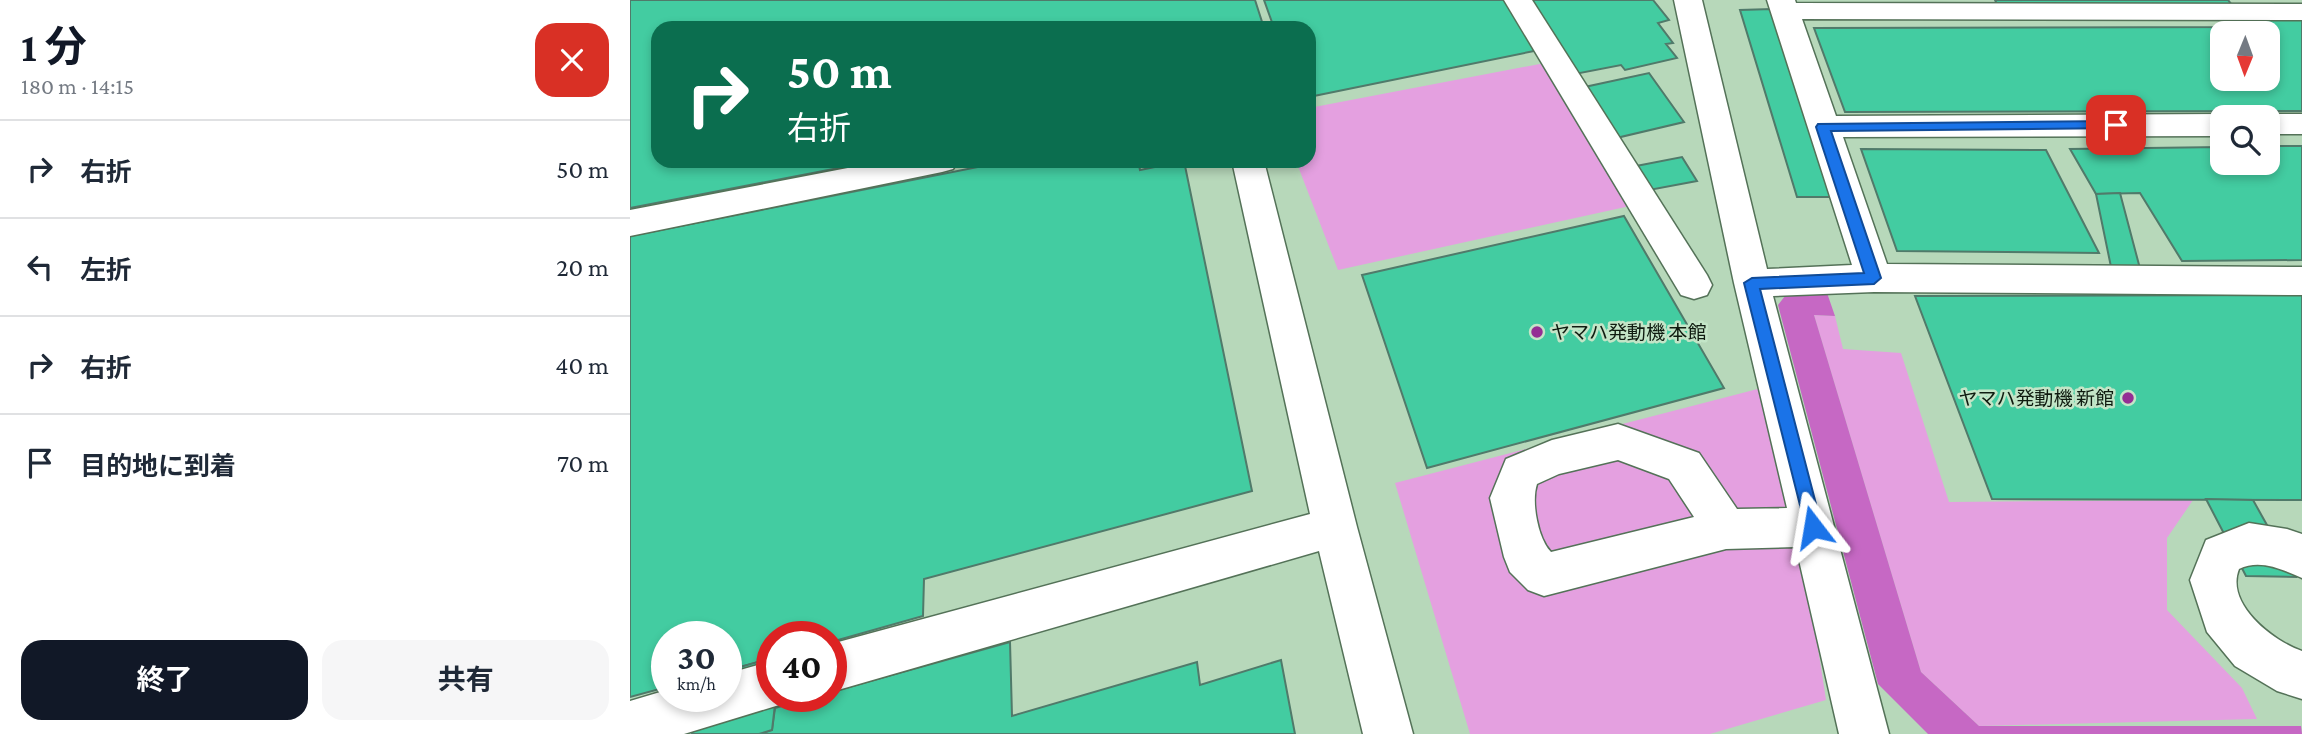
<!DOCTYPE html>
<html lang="ja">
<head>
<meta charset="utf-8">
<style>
  body { margin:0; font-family:"Crimson Pro","Noto Sans JP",serif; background:#f6f6f7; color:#1f2937; height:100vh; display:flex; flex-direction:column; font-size:26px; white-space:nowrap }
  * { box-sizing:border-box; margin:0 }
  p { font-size:23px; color:#747a83 }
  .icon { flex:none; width:38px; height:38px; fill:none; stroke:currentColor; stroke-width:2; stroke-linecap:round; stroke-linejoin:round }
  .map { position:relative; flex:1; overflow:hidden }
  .details { display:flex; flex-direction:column; background:#fff; width:630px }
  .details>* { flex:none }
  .guide { position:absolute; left:21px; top:21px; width:665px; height:147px; border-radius:21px; box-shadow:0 4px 10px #0003; background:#0b6e4f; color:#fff; overflow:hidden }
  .needle { width:46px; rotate:181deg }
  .fabs { position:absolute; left:1580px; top:21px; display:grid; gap:14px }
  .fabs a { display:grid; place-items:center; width:70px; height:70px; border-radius:14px; background:#fff; box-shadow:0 4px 10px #0003; font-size:35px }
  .speed { position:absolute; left:21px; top:621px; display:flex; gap:14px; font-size:35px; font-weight:700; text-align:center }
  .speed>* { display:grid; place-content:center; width:91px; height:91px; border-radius:50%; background:#fff; box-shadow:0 4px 10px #0003; line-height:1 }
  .speed small { font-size:18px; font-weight:400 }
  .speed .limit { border:10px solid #d22; background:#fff; color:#111 }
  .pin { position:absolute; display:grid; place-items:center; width:60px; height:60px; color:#fff; margin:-30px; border-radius:14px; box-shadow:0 4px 10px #0006 }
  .me { position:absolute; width:77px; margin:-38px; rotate:346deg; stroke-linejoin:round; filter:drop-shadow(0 0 5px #0008) }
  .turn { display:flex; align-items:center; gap:24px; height:147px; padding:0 21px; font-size:32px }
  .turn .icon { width:91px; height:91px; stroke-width:2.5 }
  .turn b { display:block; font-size:49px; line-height:60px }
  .round { display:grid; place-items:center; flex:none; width:74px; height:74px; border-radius:21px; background:#f6f6f7 }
  .summary { display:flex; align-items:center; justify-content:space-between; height:119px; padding:0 21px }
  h1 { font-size:42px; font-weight:700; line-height:52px; color:#111827 }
  .primary-button { display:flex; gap:14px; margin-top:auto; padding:14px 21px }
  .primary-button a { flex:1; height:80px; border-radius:21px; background:#111827; color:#fff; font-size:28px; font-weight:700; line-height:80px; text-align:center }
  .primary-button a+a { background:#f6f6f7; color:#1f2937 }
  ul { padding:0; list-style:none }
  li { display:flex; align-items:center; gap:21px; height:98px; padding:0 21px; border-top:2px solid #e0e1e3 }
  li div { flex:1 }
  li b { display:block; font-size:26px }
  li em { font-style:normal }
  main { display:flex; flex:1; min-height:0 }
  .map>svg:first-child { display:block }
  .green { fill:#e4a0e0 }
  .forest { fill:#c668c4 }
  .building { fill:#43cca1; stroke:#507a6a; stroke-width:2; fill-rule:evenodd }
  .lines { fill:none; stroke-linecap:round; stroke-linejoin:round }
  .minor-casing { stroke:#547258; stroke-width:3 }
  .minor { fill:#fff; fill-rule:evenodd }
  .route { fill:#1a73e8; stroke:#114b97; stroke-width:2 }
  .poi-dot { fill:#942e94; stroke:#c3e5c7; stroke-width:2.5 }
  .labels { text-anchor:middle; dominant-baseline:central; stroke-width:5; stroke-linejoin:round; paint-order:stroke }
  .poi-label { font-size:19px; fill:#0f1b10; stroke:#c3e5c7; text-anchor:start }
</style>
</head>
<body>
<main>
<section class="details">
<div class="summary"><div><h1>1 分</h1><p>180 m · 14:15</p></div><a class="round" style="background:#d93025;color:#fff"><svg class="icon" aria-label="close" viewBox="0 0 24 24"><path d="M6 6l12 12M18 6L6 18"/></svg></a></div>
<ul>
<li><svg class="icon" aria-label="right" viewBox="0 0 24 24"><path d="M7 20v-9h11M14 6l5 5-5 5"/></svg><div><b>右折</b></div><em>50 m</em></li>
<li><svg class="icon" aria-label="left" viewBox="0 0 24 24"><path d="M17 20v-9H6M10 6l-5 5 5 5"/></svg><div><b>左折</b></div><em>20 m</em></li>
<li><svg class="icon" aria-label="right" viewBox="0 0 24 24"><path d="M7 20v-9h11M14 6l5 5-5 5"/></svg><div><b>右折</b></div><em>40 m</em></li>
<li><svg class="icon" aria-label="arrive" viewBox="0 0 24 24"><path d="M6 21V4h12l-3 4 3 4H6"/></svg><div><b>目的地に到着</b></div><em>70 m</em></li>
</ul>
<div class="primary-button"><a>終了</a><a>共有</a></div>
</section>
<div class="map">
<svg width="1672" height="734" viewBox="0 0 1672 734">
  <rect width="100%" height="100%" fill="#b7d8ba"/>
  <!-- green -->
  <g class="green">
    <polygon points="915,63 1000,206 708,270 666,161 679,161 679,108"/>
    <polygon points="1184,315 1205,316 1213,349 1271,353 1319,502 1563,500 1537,538 1537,610 1612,688 1627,719 1349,726 1291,672"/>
    <polygon points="1147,384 1196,700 1080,734 840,734 765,483"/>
  </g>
  <!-- forest -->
  <polygon class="forest" points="1174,288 1196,290 1205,316 1184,315 1291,672 1349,726 1671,726 1672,734 1298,734 1248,684 1148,305 1155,296"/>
  <!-- building -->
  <g class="building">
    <polygon points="0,0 625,0 634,28 28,28 28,161 245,161 0,208"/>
    <polygon points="634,0 879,0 909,50 679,97 679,28 644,28"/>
    <polygon points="897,0 1023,0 1039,20 1028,23 1043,43 1036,44 1047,58 995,70 991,65 945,74"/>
    <polygon points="1365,0 1598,0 1602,5 1367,4"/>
    <polygon points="1142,9 1205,197 1167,197 1110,10"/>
    <path d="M1618,17h54v94l-457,1 -31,-84 443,-1zM1592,33h46v46h-46z"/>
    <polygon points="1019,73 1054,122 982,139 950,88"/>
    <polygon points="1638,146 1672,146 1672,260 1552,261 1510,193 1466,194 1440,149 1592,147 1592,163 1638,163"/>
    <polygon points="1231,149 1416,150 1469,253 1267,251"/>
    <polygon points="1052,157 1067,181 1014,191 1001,167"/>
    <polygon points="378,161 508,161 510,170 554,161 622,491 294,579 293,616 201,642 201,637 142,637 142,658 96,671 96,637 37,637 37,687 0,697 0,236"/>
    <polygon points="1490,193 1517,295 1487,296 1466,194"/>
    <polygon points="994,216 1094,388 797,468 732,275"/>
    <polygon points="1672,295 1672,500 1362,499 1285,296"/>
    <polygon points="1576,499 1623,500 1666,577 1616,576"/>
    <polygon points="380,642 382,716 567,662 570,685 651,660 665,734 129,734 142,730 145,708 185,696 201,696 201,692"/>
    <polygon points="142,658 142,696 146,696 142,730 129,734 62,734 67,696 96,696 96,671"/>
  </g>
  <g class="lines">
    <!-- minor casing -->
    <g class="minor-casing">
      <g id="minor">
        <polygon points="874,0 902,0 1077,275 1082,285 1077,295 1064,299 1051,295"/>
        <path d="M1044,0h28l65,269 85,-4 -85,-265h28l1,3 506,1v16l-500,-1 34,97 386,-2 10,3h-10v19l-379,1 44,127 415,3v28l-428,-3 -101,4 116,438h-50l-43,-187 -70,2 -182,47 -16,-6 -18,-18 -6,-15 -14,-59 16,-39 46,-19 66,-16 81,29 38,56 50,-1 -53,-225zM988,460l51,19 25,38 -143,35c-13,-13 -20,-50 -14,-68l22,-10z"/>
        <polygon points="1638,114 1672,114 1672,134 1638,134 1638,117 1626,117"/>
        <polygon points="254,161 328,161 323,169 312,172 0,236 0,210"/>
        <polygon points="602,161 634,161 727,527 783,734 733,734 689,551 201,692 201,644 680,514"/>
        <path d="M1619,523l38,6 15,5v44c-21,-9 -42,-19 -63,-9 -14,35 34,72 63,82v48l-25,-8 -42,-25 -28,-34 -17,-52 16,-40z"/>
        <polygon points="142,661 142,696 161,696 159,702 54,734 0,734 0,701 37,690 37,696 96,696 96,674"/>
      </g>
    </g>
    <!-- minor -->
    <use href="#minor" class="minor"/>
  </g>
  <!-- route -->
  <polygon class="route" points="1486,121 1491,122 1491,128 1201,131 1251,278 1244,284 1130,289 1192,527 1189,533 1183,536 1177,533 1114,283 1122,278 1234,273 1186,127 1188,124"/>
  <!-- markers -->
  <g class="poi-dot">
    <circle cx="907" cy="332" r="7"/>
    <circle cx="1498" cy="398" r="7"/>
  </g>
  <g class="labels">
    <!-- poi labels -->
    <g class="poi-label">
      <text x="921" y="332">ヤマハ発動機 本館</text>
      <text x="1484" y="398" text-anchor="end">ヤマハ発動機 新館</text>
    </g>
  </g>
</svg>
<div class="fabs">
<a><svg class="needle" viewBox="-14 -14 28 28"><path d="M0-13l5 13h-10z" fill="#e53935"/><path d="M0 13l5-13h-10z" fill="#747a83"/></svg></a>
<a><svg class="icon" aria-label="search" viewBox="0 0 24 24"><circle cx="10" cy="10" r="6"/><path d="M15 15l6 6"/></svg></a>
</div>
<div class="speed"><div>30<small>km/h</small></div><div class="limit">40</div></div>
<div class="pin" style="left:1486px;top:125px;background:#d93025"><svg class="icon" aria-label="arrive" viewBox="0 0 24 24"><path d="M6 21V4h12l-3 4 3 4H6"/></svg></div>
<svg class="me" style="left:1183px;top:527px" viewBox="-20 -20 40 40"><path d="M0-17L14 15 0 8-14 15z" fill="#1a73e8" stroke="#fff" stroke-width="4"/></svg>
<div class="guide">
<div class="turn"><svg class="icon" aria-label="right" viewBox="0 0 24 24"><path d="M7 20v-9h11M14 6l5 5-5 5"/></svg><div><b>50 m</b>右折</div></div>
</div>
</div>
</main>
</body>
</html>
